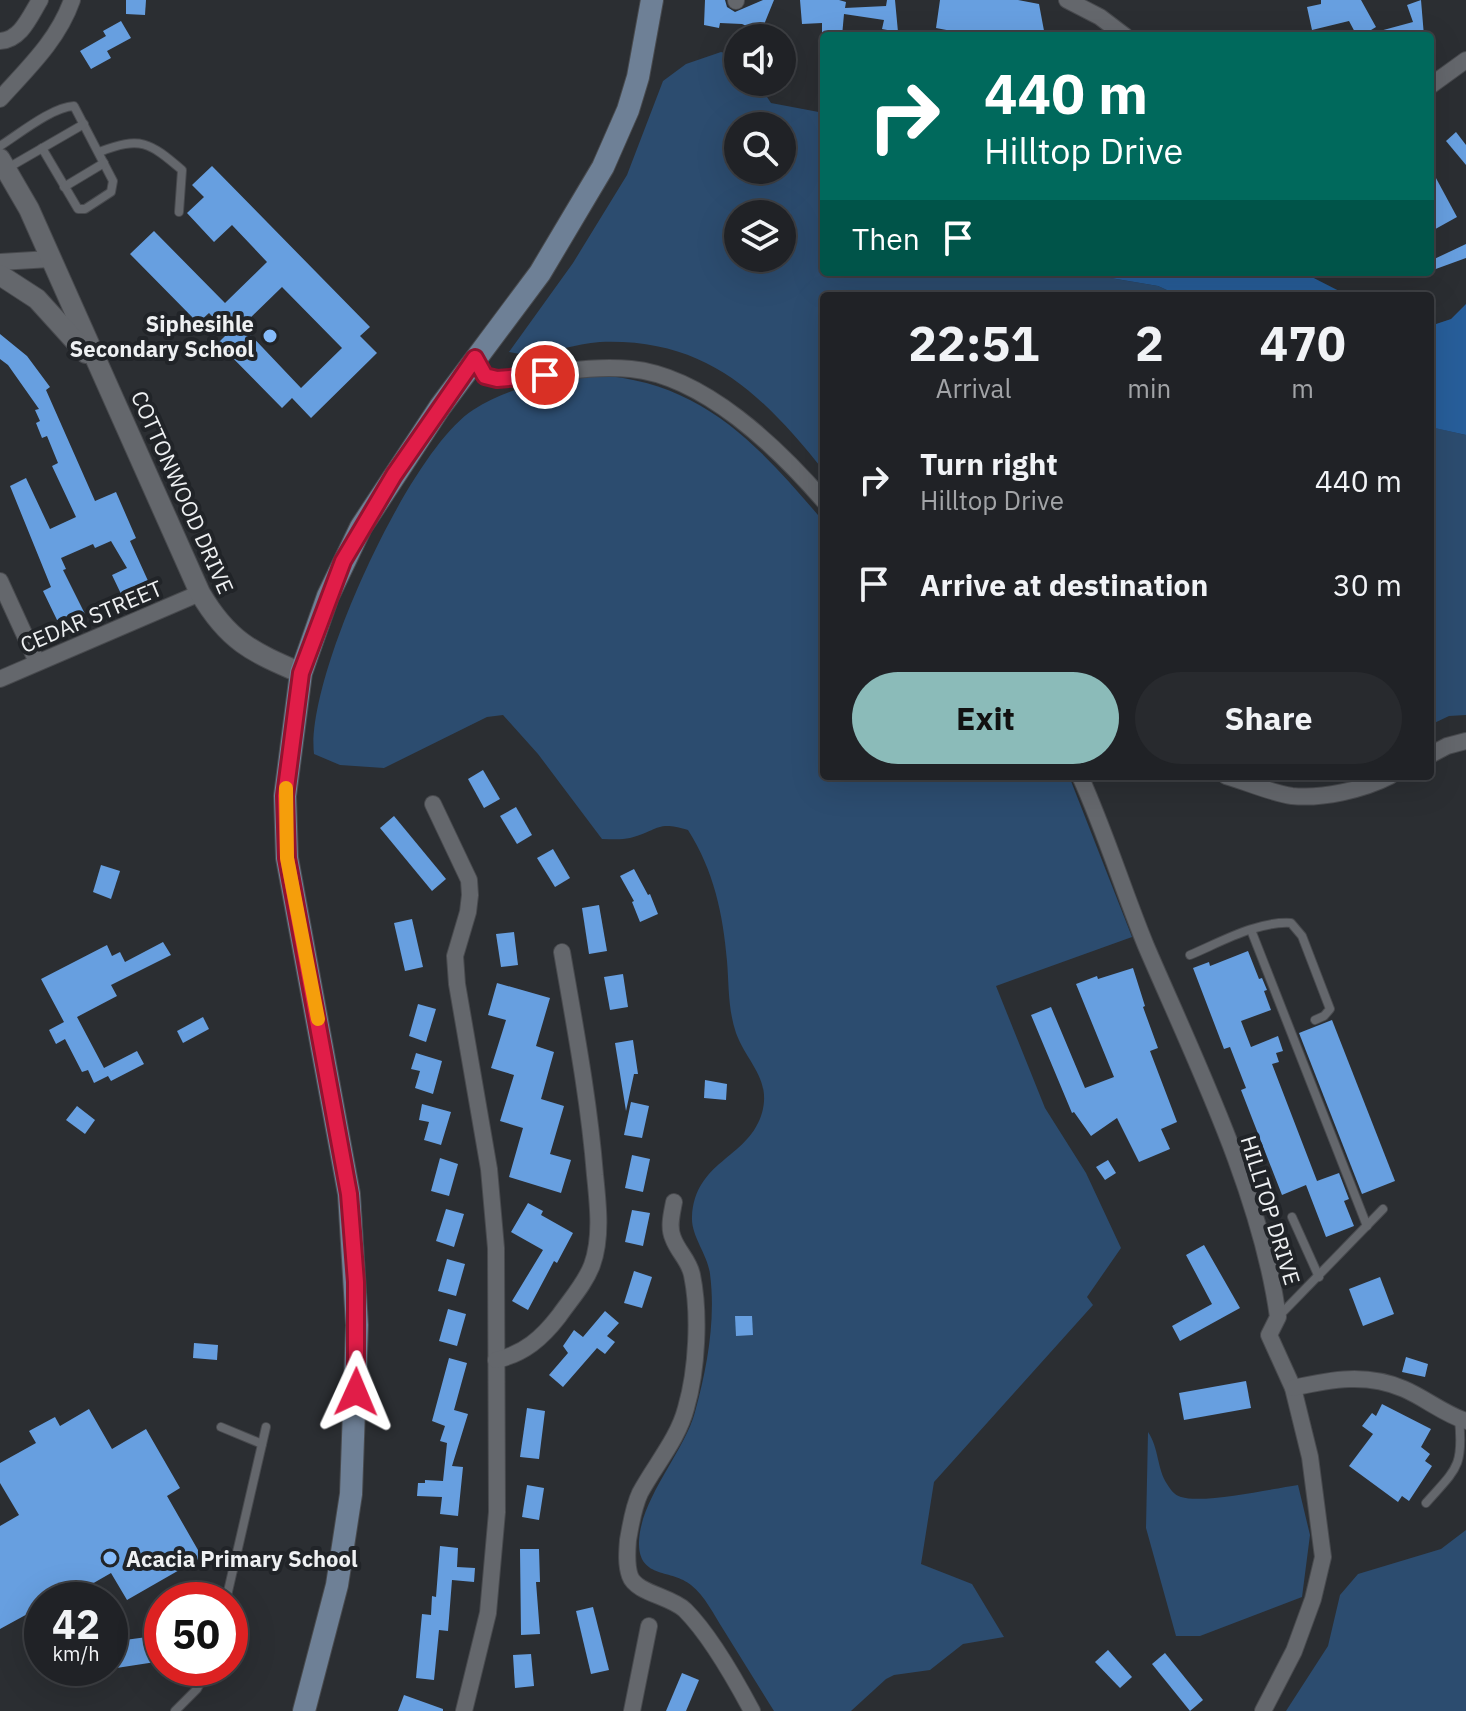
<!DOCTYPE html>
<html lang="en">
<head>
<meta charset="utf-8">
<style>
  body { margin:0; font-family:"IBM Plex Sans",sans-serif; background:#282a2e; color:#f1f3f6; height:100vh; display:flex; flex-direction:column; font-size:30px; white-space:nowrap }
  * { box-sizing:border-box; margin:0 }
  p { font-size:26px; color:#a2a4a7 }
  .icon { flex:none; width:44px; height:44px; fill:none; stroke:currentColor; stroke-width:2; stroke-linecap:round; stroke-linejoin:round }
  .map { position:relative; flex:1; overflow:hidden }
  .side { position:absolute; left:820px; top:292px; width:614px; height:488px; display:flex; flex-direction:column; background:#202226; border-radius:8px; box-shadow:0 8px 32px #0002,0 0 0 2px #3d3f43 }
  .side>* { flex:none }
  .banner { position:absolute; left:820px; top:32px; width:614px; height:244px; border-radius:8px; box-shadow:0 8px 32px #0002,0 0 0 2px #3d3f43; background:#00695c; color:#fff; overflow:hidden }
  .fabs { position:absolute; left:724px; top:24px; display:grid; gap:16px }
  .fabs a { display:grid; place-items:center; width:72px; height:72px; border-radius:50%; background:#202226; box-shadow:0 8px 32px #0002,0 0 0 2px #3d3f43; font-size:40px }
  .speed { position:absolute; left:24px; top:1582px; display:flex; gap:16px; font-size:40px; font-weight:700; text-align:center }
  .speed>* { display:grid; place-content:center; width:104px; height:104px; border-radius:50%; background:#202226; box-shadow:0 8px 32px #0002,0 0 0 2px #3d3f43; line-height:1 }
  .speed small { font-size:20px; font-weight:400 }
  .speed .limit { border:12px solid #d22; background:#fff; color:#111 }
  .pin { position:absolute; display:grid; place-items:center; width:68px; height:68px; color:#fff; margin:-34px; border:4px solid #fff; border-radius:50%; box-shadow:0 2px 8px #0007 }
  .me { position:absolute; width:88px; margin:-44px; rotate:1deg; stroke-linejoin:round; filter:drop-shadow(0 0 6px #0008) }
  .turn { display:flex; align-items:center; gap:28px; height:168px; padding:0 32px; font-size:36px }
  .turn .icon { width:104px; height:104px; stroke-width:2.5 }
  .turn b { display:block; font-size:56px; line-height:68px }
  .then { display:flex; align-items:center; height:76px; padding:0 32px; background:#0003; gap:16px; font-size:30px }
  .eta { display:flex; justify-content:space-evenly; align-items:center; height:136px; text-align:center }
  .eta b { font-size:48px; font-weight:700; line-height:56px }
  .button { display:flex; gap:16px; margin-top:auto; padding:16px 32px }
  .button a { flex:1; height:92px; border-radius:48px; background:#8bbbb9; color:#111; font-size:32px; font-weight:700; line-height:92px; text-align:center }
  .button a+a { background:#282a2e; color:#f1f3f6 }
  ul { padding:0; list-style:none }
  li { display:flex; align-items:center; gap:24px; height:104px; padding:0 32px }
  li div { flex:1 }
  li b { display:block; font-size:30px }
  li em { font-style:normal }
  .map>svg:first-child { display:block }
  .green { fill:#2c4c6f; fill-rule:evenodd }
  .forest { fill:#275e9a }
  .building { fill:#679fe0; fill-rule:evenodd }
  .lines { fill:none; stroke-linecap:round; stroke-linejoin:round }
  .service-casing { stroke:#484a4e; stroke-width:10 }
  .minor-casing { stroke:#484a4e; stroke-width:18 }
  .tertiary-casing { stroke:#484a4e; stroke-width:22 }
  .secondary-casing { stroke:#484a4e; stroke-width:24 }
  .service { stroke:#64676c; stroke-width:8 }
  .minor { stroke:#64676c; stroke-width:16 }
  .tertiary { stroke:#64676c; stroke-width:20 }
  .secondary { stroke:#6e8096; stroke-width:22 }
  .route-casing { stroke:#92132f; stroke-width:20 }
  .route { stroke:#e11d48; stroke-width:14 }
  .slow { stroke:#f59e0b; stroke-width:14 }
  .poi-dot { fill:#85bbfb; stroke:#212428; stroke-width:3 }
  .labels { text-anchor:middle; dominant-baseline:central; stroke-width:8; stroke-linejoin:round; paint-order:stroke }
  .poi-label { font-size:22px; font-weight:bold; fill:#eef0f2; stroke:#212428; text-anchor:end }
  .street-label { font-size:22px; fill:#eef0f2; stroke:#212428 }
</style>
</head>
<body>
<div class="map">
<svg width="1466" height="1711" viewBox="0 0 1466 1711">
  <rect width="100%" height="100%" fill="#2b2e32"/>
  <!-- green -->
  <g class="green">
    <path d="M721,52l17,5v25h19l14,21 53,10v159l257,1 77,13 22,10h-356v175c-62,-77 -117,-133 -224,-129 -30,2 -62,17 -91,10l64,-89 54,-88 36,-94 23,-17zM738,126h44v44h-44zM738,214h44v44h-44z"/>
    <path d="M595,375c108,6 164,71 229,147v254h245l63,161 -136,49 49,122 41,65 35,75 -34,49 6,8 -159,177 -13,82 51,20 32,53 -41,7 -33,26 -36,5 -8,4 -35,32h-77c-17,-27 -34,-55 -51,-82 -9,-14 -18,-33 -32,-44 -19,-16 -51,-6 -52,-40 -1,-44 45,-92 56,-133 12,-44 21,-92 15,-138 -2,-19 -19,-38 -18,-57 3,-56 54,-58 69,-101 12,-36 -14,-53 -25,-83 -8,-24 -7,-47 -9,-72 -4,-47 -13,-90 -39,-131 -32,-10 -30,1 -58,8 -9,2 -19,1 -28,1l-64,-85 -35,-39 -16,2 -103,51 -44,-3 -26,-11c-9,-75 95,-303 159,-344 37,-24 79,-31 122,-35z"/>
    <polygon points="1431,427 1466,435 1466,715 1449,716 1430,725"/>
    <path d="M1148,1432c11,16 9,37 19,52 4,6 7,11 14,13 23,7 90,-8 117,-12l12,50 -8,62 -102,39h-24l-30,-108z"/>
    <polygon points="1466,1530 1466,1711 1286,1711 1328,1646 1340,1595 1358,1574 1441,1549"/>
  </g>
  <!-- forest -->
  <g class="forest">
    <polygon points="1016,272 1302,272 1349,296 1180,296 1158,286 1081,273"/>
    <polygon points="1466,304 1466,435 1430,427 1430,326 1451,319"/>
  </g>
  <!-- building -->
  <g class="building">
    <polygon points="126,0 146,0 145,15 126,14"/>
    <polygon points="705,0 725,0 727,7 735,12 763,0 774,0 761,32 742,24 720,23 719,28 704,25"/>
    <polygon points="800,0 839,0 846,2 845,8 886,6 887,0 895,0 898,32 882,29 884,20 844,14 842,36 822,36 822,23 802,24"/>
    <polygon points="940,0 1018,0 1039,4 1045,36 990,36 990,32 957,32 936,28"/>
    <polygon points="1321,0 1361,0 1376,27 1361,36 1357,36 1349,21 1312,30 1307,7 1321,4"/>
    <polygon points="1421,0 1424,36 1377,36 1376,32 1413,22 1407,5"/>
    <polygon points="121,21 131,38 107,51 111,58 91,69 80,51 106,36 103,31"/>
    <polygon points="1456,132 1466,145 1466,165 1446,141"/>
    <path d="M212,166l158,161 -10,9 17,17 -66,65 -19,-20 -10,10 -64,-65 10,-10 -19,-20 -11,10 -68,-69 24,-23 71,72 42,-41 -35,-37 -18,17 -27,-29 17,-16 -12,-12zM282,287l60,61 -41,40 -59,-62z"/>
    <polygon points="1430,167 1457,217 1430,232"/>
    <polygon points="1466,244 1466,258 1433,270 1430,261"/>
    <polygon points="0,334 27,356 50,387 46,390 95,501 116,492 136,538 130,541 149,583 122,596 112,575 127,568 111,541 95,548 93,544 61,558 66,569 63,570 85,614 72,620 70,615 57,620 43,591 51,587 10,486 26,478 50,529 76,517 52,466 58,463 47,436 42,438 36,423 40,421 35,410 39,409 8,365 0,359"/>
    <polygon points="483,770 500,799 484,808 468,779"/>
    <polygon points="516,807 532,835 517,844 500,816"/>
    <polygon points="394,816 446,879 432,891 380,828"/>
    <polygon points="553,849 570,878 555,887 537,858"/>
    <polygon points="101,865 120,871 111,899 93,892"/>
    <polygon points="634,869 648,895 650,894 658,914 640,922 632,902 634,901 620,876"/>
    <polygon points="599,905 607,951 589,954 582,908"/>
    <polygon points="412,919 423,967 405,971 394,923"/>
    <polygon points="514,932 518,965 501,967 496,934"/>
    <polygon points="163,942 171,955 111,985 117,996 77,1017 104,1068 137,1051 144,1064 111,1081 108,1076 94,1083 88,1070 82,1072 65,1039 56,1044 49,1030 64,1022 41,979 107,945 112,956 120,952 125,962"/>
    <polygon points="1248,951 1259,979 1262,978 1267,990 1264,991 1271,1010 1241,1021 1251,1047 1278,1036 1283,1051 1276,1053 1279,1062 1272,1064 1317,1181 1339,1173 1349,1199 1344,1201 1354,1226 1326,1237 1306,1185 1282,1195 1241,1090 1246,1088 1230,1047 1224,1049 1193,968 1209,962 1210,966"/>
    <polygon points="1133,968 1145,1006 1143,1007 1158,1048 1150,1051 1177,1122 1161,1129 1170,1149 1139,1162 1117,1118 1091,1136 1074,1112 1072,1113 1031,1015 1051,1007 1085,1088 1114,1077 1076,984 1097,976 1098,979"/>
    <polygon points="623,974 628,1007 610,1010 604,977"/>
    <polygon points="497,983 550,998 536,1046 554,1052 541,1099 564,1106 550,1154 571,1160 561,1193 509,1177 523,1128 500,1121 514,1075 491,1068 506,1020 488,1015"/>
    <polygon points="418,1004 436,1009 426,1042 409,1036"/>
    <polygon points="203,1017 209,1029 183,1043 177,1031"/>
    <polygon points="1332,1020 1395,1181 1362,1194 1299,1033"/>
    <polygon points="633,1040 638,1074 634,1074 626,1111 615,1043"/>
    <polygon points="416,1053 442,1061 433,1094 415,1088 420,1071 411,1069"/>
    <polygon points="705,1080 727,1084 726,1100 704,1098"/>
    <polygon points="631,1102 649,1106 642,1138 624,1135"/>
    <polygon points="422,1104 451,1112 441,1145 424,1140 429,1122 419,1120"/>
    <polygon points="77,1106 95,1120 85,1134 66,1120"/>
    <polygon points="632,1155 650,1159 643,1192 625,1188"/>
    <polygon points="440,1158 458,1164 449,1196 431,1191"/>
    <polygon points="1108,1160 1116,1173 1105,1180 1096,1167"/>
    <polygon points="528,1203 543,1211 541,1215 573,1233 557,1263 554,1261 528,1310 512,1301 543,1250 511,1232"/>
    <polygon points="446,1209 464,1214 454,1247 436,1241"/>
    <polygon points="632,1210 650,1213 643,1246 625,1242"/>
    <polygon points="1204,1245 1240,1308 1180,1341 1172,1326 1212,1304 1186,1255"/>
    <polygon points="447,1259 465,1264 456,1296 438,1291"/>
    <polygon points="634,1271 652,1277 642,1308 624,1303"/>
    <polygon points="1380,1277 1394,1314 1363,1326 1349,1289"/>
    <polygon points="448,1309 466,1314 457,1346 439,1341"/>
    <polygon points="605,1311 619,1323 607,1336 615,1342 605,1354 597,1348 563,1387 549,1375 568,1353 563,1346 574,1330 583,1337"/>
    <polygon points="735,1316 752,1316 753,1335 736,1336"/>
    <polygon points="194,1343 218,1345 217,1360 193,1358"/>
    <polygon points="1406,1357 1428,1364 1425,1377 1402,1372"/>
    <polygon points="449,1358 467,1363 454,1410 468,1414 452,1466 463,1467 458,1516 440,1514 442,1497 417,1496 418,1483 425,1483 425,1480 443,1481 447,1443 440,1441 445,1426 432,1421"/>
    <polygon points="1246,1381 1251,1408 1184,1420 1179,1393"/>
    <polygon points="1382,1404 1431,1429 1421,1447 1430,1454 1425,1461 1432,1466 1409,1501 1402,1496 1398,1502 1349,1466 1373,1434 1362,1426 1372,1413 1376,1416"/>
    <polygon points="527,1408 545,1411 539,1459 520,1457"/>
    <polygon points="89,1409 112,1449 146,1429 180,1488 167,1496 202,1557 127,1600 111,1573 64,1600 42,1600 42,1606 0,1629 0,1526 19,1515 0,1483 0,1463 36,1443 29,1431 55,1417 60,1426"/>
    <polygon points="527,1485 544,1488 539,1520 522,1517"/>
    <polygon points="440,1546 458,1548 457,1567 475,1568 474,1582 452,1580 448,1631 439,1630 434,1680 416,1678 422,1614 431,1615 432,1596 436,1597"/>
    <polygon points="520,1549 539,1549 540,1582 536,1582 540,1634 521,1635"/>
    <polygon points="593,1607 609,1670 591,1674 576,1611"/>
    <polygon points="162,1635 162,1661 110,1669 110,1642"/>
    <polygon points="1108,1650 1132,1677 1120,1688 1095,1662"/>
    <polygon points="1165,1653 1203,1700 1190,1711 1152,1664"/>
    <polygon points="531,1654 534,1686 515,1688 513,1655"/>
    <polygon points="53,1668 99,1668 97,1683 53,1676"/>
    <polygon points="682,1673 699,1680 686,1711 666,1711"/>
    <polygon points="404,1695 443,1709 443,1711 398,1711"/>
  </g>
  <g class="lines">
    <!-- service casing -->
    <g class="service-casing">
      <g id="service">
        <path d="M0,146c19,-12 52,-39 74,-40l39,75 -2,11 -26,17h-7l-36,-61"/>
        <path d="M99,152c42,-16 50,-10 83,18l-3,42"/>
        <polyline points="6,169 84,124"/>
        <polyline points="64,187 104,163"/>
        <polyline points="1251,930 1367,1226"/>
        <path d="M1190,955c31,-13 67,-34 101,-32l11,13 28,73 -6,7 -9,4"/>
        <polyline points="1292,1217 1319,1277"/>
        <polyline points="1278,1317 1383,1209"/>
        <polyline points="221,1427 262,1444"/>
        <path d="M1426,1503c30,-34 38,-36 33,-84"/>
        <polyline points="226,1600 266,1427"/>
        <polyline points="175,1711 197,1689 208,1668"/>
      </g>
    </g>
    <!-- minor casing -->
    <g class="minor-casing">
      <g id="minor">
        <polyline points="1067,0 1100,17 1125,36"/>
        <polyline points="736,1 736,0"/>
        <path d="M0,41c21,-1 30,-25 40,-41"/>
        <polyline points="1430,86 1466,60"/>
        <path d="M0,99c28,-31 58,-59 72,-99"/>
        <polyline points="0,262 50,259"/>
        <path d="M475,358l10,18 12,3c44,-2 89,-15 134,-10 73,7 147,79 193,132"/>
        <polyline points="0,581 37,662"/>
        <polyline points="0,679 200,593"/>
        <polyline points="1430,755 1447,746 1466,741"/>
        <path d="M1080,776c25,55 43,114 66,170 49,114 115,247 132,371l-9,18 24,53 17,69 13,100 -10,42 -19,52 -31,60"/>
        <path d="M1226,776c21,6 45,17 66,20 30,3 71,-6 98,-20"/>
        <polyline points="433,804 469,880 470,895 468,912 455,956 457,984 489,1169 496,1248 497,1512 488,1613 464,1711"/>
        <path d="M674,1202c-2,11 -6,25 -1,36 5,14 16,22 19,37 8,39 5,95 -6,133 -8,31 -31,57 -46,85 -7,15 -9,31 -12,47 -1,12 -2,25 2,36 6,17 40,20 55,34 24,24 51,71 67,101"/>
        <path d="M496,1360c28,-6 46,-22 63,-44 11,-16 26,-32 33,-51 10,-27 6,-61 3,-90 -6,-75 -20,-148 -33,-223"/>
        <path d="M1293,1388c39,-9 74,-15 111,1 21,9 40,25 62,32"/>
        <polyline points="632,1711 649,1626"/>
      </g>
    </g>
    <!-- tertiary casing -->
    <g class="tertiary-casing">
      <g id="tertiary">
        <path d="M0,159l29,50 171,384c28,48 52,59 101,80"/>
        <polyline points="0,275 37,299 86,353"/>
      </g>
    </g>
    <!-- secondary casing -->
    <g class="secondary-casing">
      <polyline id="secondary" points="304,1711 337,1585 351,1494 357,1325 349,1194 287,858 285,796 301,673 328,596 361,527 440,407 540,273 603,167 628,110 638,77 652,0"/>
    </g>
    <!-- service -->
    <use href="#service" class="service"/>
    <!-- minor -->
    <use href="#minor" class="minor"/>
    <!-- tertiary -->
    <use href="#tertiary" class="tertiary"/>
    <!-- secondary -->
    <use href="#secondary" class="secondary"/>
  </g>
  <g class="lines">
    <!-- route casing -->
    <g class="route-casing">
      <polyline id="route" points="356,1392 356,1282 349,1194 287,858 285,796 301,673 343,561 394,475 475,358 485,376 497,379 545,375"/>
    </g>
    <!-- route -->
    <use href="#route" class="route"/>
    <!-- slow -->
    <polyline class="slow" points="286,788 287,858 318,1019"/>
  </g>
  <!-- markers -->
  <g class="poi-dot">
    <circle cx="270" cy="336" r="8"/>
    <circle cx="110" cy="1558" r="8"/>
  </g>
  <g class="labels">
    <!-- poi labels -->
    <g class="poi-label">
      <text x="254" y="323">Siphesihle<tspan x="254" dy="25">Secondary School</tspan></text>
      <text x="126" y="1558" text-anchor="start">Acacia Primary School</text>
    </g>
    <!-- street labels -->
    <g class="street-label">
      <text transform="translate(183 492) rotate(66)">COTTONWOOD DRIVE</text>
      <text transform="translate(91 616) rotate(-23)">CEDAR STREET</text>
      <text transform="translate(1271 1210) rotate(73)">HILLTOP DRIVE</text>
    </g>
  </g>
</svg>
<div class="fabs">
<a><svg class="icon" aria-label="sound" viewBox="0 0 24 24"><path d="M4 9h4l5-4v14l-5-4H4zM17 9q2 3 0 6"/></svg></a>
<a><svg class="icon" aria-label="search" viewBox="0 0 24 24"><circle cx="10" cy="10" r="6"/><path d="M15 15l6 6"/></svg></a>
<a><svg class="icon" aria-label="layers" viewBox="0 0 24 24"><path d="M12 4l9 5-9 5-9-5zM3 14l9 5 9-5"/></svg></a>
</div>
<div class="speed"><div>42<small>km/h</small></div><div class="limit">50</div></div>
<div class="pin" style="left:545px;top:375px;background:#d93025"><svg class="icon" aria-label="arrive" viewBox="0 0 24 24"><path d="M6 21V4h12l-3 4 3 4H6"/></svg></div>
<svg class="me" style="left:356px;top:1392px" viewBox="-20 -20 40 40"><path d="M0-17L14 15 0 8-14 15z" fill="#e11d48" stroke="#fff" stroke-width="4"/></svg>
<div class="banner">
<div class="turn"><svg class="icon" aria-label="right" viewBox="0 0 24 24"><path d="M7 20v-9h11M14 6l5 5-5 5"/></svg><div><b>440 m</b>Hilltop Drive</div></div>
<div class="then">Then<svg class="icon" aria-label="arrive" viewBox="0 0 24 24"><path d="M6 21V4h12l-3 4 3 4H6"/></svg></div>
</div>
<section class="side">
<div class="eta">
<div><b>22:51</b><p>Arrival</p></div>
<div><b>2</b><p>min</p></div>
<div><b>470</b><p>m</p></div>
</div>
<ul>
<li><svg class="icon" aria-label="right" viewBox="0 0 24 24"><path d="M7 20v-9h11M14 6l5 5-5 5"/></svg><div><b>Turn right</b><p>Hilltop Drive</p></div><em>440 m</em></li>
<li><svg class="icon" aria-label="arrive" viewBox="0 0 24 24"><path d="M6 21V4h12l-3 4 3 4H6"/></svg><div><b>Arrive at destination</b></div><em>30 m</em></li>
</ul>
<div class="button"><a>Exit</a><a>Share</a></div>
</section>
</div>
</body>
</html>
